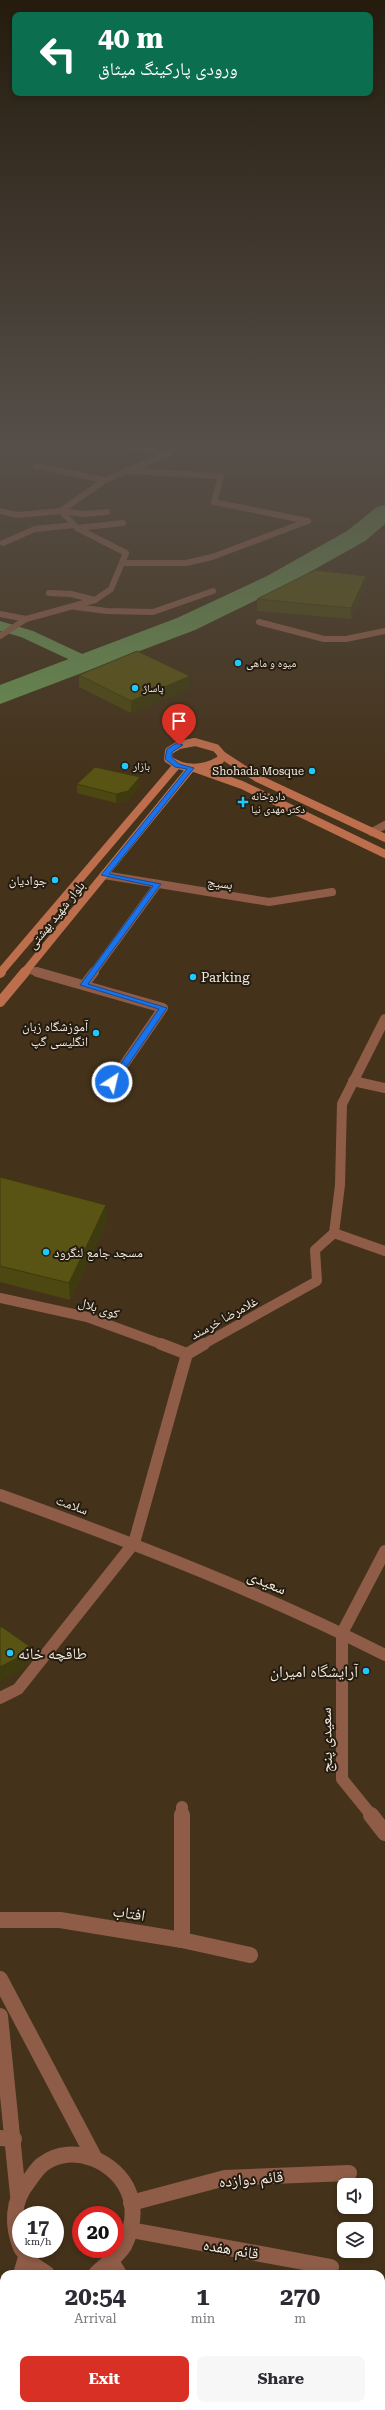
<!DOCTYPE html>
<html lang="en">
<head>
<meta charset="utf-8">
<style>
  body { margin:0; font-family:"Roboto Serif","Noto Naskh Arabic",serif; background:#f7f7f7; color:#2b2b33; height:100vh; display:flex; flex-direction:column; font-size:15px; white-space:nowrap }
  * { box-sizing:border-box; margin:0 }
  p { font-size:13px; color:#7c7c81 }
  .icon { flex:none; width:22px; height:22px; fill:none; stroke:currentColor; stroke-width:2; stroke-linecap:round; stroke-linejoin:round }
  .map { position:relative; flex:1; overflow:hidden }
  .details { position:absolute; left:0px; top:2270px; width:385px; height:140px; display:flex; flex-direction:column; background:#fff; border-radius:12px 12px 0 0; box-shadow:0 2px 6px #0003 }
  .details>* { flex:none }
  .banner { position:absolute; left:12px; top:12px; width:361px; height:84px; border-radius:8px; box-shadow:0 2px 6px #0003; background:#0b6e4f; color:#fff; overflow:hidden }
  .fabs { position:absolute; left:337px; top:2178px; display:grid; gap:8px }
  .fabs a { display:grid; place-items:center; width:36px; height:36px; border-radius:8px; background:#fff; box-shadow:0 2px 6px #0003; font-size:20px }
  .speed { position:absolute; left:12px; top:2206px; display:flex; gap:8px; font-size:20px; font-weight:700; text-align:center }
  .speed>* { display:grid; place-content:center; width:52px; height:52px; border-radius:50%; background:#fff; box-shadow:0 2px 6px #0003; line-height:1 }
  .speed small { font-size:10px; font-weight:400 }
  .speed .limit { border:6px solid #d22; background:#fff; color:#111 }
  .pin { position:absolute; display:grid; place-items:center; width:34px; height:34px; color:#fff; margin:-41px -17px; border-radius:50% 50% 50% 0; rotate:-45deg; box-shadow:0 0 4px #0007 }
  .pin .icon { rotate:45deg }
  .me { position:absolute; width:44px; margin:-22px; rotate:35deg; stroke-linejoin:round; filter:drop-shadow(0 0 3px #0008) }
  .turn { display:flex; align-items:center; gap:14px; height:84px; padding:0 20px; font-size:18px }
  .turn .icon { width:52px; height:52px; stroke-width:2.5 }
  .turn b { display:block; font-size:28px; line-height:34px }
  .eta { display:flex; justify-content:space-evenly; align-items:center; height:68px; text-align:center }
  .eta b { font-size:24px; font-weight:700; line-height:28px }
  .action { display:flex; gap:8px; margin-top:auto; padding:8px 20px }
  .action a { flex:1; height:46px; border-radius:8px; background:#d93025; color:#fff; font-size:16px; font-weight:700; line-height:46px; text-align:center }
  .action a+a { background:#f7f7f7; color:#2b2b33 }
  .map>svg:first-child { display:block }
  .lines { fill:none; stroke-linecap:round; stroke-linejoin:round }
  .canal { fill:#6a9251; fill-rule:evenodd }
  .river { fill:#6a9251; fill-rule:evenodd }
  .service-far4 { stroke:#8e5c47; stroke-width:6 }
  .service-far3 { stroke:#8e5c47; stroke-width:8 }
  .service-far2 { stroke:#8e5c47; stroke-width:10 }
  .service-far1 { stroke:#8e5c47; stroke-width:12 }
  .service { stroke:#8e5c47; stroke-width:16 }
  .minor-far3 { stroke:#8e5c47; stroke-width:6 }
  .minor-far2 { stroke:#8e5c47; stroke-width:10 }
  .minor-far1 { stroke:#8e5c47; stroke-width:12 }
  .minor { stroke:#8e5c47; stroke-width:16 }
  .secondary-far1 { stroke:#bd6f4d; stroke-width:8 }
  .secondary { stroke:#bd6f4d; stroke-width:10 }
  .wall { fill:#4d4811 }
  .shaded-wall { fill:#3e3b0e }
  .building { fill:#595414; stroke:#3e3b0e }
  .route { fill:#1a73e8; stroke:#114b97 }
  .poi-dot { fill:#1ec9fd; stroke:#241c11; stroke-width:1.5 }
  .labels { text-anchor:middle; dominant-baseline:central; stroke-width:4; stroke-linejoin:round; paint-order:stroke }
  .far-poi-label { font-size:11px; fill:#f5eadb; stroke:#241c11; text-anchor:start }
  .poi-label { font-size:13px; fill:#f5eadb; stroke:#241c11; text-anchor:end }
  .street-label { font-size:13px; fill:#f5eadb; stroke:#241c11 }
  .near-street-label { font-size:16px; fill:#f5eadb; stroke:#241c11 }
  .near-poi-label { font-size:16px; fill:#f5eadb; stroke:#241c11; text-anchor:start }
</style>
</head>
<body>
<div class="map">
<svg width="385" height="2410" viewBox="0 0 385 2410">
  <rect width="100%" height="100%" fill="#44321a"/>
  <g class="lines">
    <!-- canal -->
    <polygon class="canal" points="0,621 33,631 93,659 95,662 93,665 81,665 21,637 0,631"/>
    <!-- river -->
    <polygon class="river" points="385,505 385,524 365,541 285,586 195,630 0,704 0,685 177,618 267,576 347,531 377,507"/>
    <!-- service-far4 -->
    <polyline class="service-far4" points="259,622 324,639 346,639 385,631"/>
    <!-- service-far3 -->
    <g class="service-far3">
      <polyline points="372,832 385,825"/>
      <polyline points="104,875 269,902 332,892"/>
      <polyline points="27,969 40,973"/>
      <polyline points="93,973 158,884"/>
    </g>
    <!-- service-far2 -->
    <g class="service-far2">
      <polyline points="37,972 163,1008 112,1082"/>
      <polyline points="84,985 94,972"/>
      <polyline points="353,1081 385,1088"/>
    </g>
    <!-- service-far1 -->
    <polyline class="service-far1" points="372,1816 342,1779 342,1633 385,1551"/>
    <!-- service -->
    <polyline class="service" points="371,1815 385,1833"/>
    <!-- minor-far3 -->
    <g class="minor-far3">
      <polyline points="118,443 167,454"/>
      <polyline points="223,443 235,445"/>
      <polyline points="36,466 105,480"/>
      <polyline points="130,471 221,476 214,502 308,521"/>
      <polyline points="0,511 17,515 61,511 83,514 107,512"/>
      <polyline points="77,528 123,523"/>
      <polyline points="3,543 35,529 74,525"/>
      <polyline points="123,563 186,563 212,557 308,521"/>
      <polyline points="49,593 71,594 95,600"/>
      <polyline points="75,607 107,611 153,612 213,591"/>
      <polyline points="0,614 26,619"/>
      <polyline points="0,636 26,619 95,600 111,589 126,553 77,528 61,511 105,480 167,454 180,443"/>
    </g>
    <!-- minor-far2 -->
    <g class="minor-far2">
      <polyline points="334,1233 385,1251"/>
      <polyline points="0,1298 87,1317 164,1345"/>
      <polyline points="202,1345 317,1281 315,1250 334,1233 340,1185 342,1104 385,1019"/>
    </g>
    <!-- minor-far1 -->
    <g class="minor-far1">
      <polyline points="161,1344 187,1354"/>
      <path d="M0,1495c131,47 261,97 385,160"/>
      <polyline points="0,1698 18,1689 134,1543 187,1354 204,1344"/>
      <polyline points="182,1807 182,1816"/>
    </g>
    <!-- minor -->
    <g class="minor">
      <polyline points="182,1815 182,1940"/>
      <polyline points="0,1920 60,1920 182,1940 250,1955"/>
      <polyline points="0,1979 94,2157"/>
      <polyline points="0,2016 18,2195"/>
      <polyline points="0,2138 14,2139"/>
      <polyline points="131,2203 225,2178 349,2173"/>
      <polyline points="131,2230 331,2267"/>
      <path d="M21,2248c-9,-22 -9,-47 7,-66 4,-5 9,-14 15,-18 29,-22 74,-3 86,29 7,17 3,37 -5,53 -6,10 -20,20 -28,28"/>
      <polyline points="22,2249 32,2264 47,2274"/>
      <polyline points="112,2263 119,2274"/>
      <polyline points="21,2274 26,2258"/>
      <polyline points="0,2335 4,2324"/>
      <polyline points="262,2406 262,2410"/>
      <polyline points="285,2406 301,2410"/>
    </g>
    <!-- secondary-far1 -->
    <g class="secondary-far1">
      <path d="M195,742l21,6 6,7 -2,5c-17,10 -36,11 -52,-1l1,-8 10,-6z"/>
      <polyline points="222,755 257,778 385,838"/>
      <polyline points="194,768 242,785 385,854"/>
      <polyline points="0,973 177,765"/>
      <polyline points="24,973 191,768"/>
    </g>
    <!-- secondary -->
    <g class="secondary">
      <polyline points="0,973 1,972"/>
      <polyline points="0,1002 25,972"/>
    </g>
  </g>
  <!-- wall -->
  <g class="wall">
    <polygon points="366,576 365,587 351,619 257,611 257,599"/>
    <polygon points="79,675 190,676 190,688 131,713 79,687"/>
    <polygon points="77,784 140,786 128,800 116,803 77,793"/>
    <polygon points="0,1177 107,1222 70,1300 0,1282"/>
  </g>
  <!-- shaded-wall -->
  <g class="shaded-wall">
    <polygon points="366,576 365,587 351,619 351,608"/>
    <polygon points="190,676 190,688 131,713 131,701"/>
    <polygon points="140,777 140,786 128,800 116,803 116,794"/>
    <polygon points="106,1205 107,1222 70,1300 69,1283"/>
    <polygon points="29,1646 31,1661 24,1669 0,1682 0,1667"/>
    <polygon points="136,2406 138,2406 138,2410 135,2410"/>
  </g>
  <!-- building -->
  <g class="building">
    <polygon points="315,570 366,576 351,608 257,599"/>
    <polygon points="137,651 190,676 131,701 79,675"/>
    <polygon points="95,767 140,777 128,791 116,794 77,784"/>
    <polygon points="0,1177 106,1205 69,1283 0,1266"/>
    <polygon points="0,1627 2,1627 29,1646 23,1655 0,1667"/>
    <polygon points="4,2373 4,2406 136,2406 135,2410 0,2410 0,2384"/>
  </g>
  <!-- sky -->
  <linearGradient id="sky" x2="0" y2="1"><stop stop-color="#251c0e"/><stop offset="0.57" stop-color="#564f49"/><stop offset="1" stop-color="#564f49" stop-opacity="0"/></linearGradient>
  <rect width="385" height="781" fill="url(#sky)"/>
  <!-- route -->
  <polygon class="route" points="177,743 183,745 172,752 172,758 179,764 194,768 109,874 161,884 88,984 167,1008 115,1084 112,1084 108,1082 159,1009 80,985 153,886 101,875 187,769 175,767 165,759 167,749"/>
  <!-- markers -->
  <g class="poi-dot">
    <circle cx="238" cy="663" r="4"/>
    <circle cx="135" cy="688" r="4"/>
    <circle cx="125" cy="766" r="4"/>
    <circle cx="312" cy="771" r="4"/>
    <path d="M241 796h4v4h4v4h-4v4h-4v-4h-4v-4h4z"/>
    <circle cx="55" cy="880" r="4"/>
    <circle cx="193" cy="977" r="4"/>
    <circle cx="96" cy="1033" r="4"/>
    <circle cx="46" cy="1252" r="4"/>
    <circle cx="10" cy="1653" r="4"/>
    <circle cx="366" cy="1671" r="4"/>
  </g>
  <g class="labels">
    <!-- far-poi labels -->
    <g class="far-poi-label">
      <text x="246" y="663">میوه و ماهی</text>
      <text x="143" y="688">پاساژ</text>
      <text x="133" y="766">بازار</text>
      <text x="304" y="771" text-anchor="end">Shohada Mosque</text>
      <text x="251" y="796">داروخانه<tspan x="251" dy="13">دکتر مهدی نیا</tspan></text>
    </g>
    <!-- poi labels -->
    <g class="poi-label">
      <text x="47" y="880">جوادیان</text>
      <text x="201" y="977" text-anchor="start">Parking</text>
      <text x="88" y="1026">آموزشگاه زبان<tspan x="88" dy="15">انگلیسی گپ</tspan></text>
      <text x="54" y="1252" text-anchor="start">مسجد جامع لنگرود</text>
    </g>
    <!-- street labels -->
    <g class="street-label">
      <text transform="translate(220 883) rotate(8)">بسیج</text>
      <text transform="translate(56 915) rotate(-51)">بلوار شهید بهشتی</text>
      <text transform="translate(99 1308) rotate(18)">کوی بلال</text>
      <text transform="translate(224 1318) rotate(-29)">غلامرضا خرسند</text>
      <text transform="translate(72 1505) rotate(20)">سلامت</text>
    </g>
    <!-- near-street labels -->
    <g class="near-street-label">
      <text transform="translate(267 1582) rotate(23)">سعیدی</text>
      <text transform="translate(326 1740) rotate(-91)">سعیدی پنج</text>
      <text transform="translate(129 1913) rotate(9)">افتاب</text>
      <text transform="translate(251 2179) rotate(-5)">قائم دوازده</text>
      <text transform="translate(231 2249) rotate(10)">قائم هفده</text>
    </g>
    <!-- near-poi labels -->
    <g class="near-poi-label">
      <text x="18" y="1653">طاقچه خانه</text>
      <text x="358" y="1671" text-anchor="end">آرایشگاه امیران</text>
    </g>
  </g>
</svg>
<div class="fabs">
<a><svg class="icon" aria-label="sound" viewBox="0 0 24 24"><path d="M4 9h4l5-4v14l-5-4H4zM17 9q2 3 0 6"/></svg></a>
<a><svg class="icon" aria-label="layers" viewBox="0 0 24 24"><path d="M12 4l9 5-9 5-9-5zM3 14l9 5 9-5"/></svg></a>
</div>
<div class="speed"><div>17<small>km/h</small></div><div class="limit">20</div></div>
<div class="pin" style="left:179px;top:745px;background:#d93025"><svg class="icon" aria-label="arrive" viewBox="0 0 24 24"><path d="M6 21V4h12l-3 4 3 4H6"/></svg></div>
<svg class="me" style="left:112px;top:1082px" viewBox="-20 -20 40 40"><circle r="17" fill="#1a73e8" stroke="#fff" stroke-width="3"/><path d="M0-11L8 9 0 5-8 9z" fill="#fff"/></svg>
<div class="banner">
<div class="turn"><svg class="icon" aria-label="left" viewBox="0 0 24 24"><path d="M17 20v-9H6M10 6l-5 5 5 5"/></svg><div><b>40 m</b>ورودی پارکینگ میثاق</div></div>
</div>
<section class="details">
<div class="eta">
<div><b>20:54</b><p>Arrival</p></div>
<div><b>1</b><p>min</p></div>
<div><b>270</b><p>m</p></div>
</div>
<div class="action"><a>Exit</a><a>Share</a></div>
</section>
</div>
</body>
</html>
